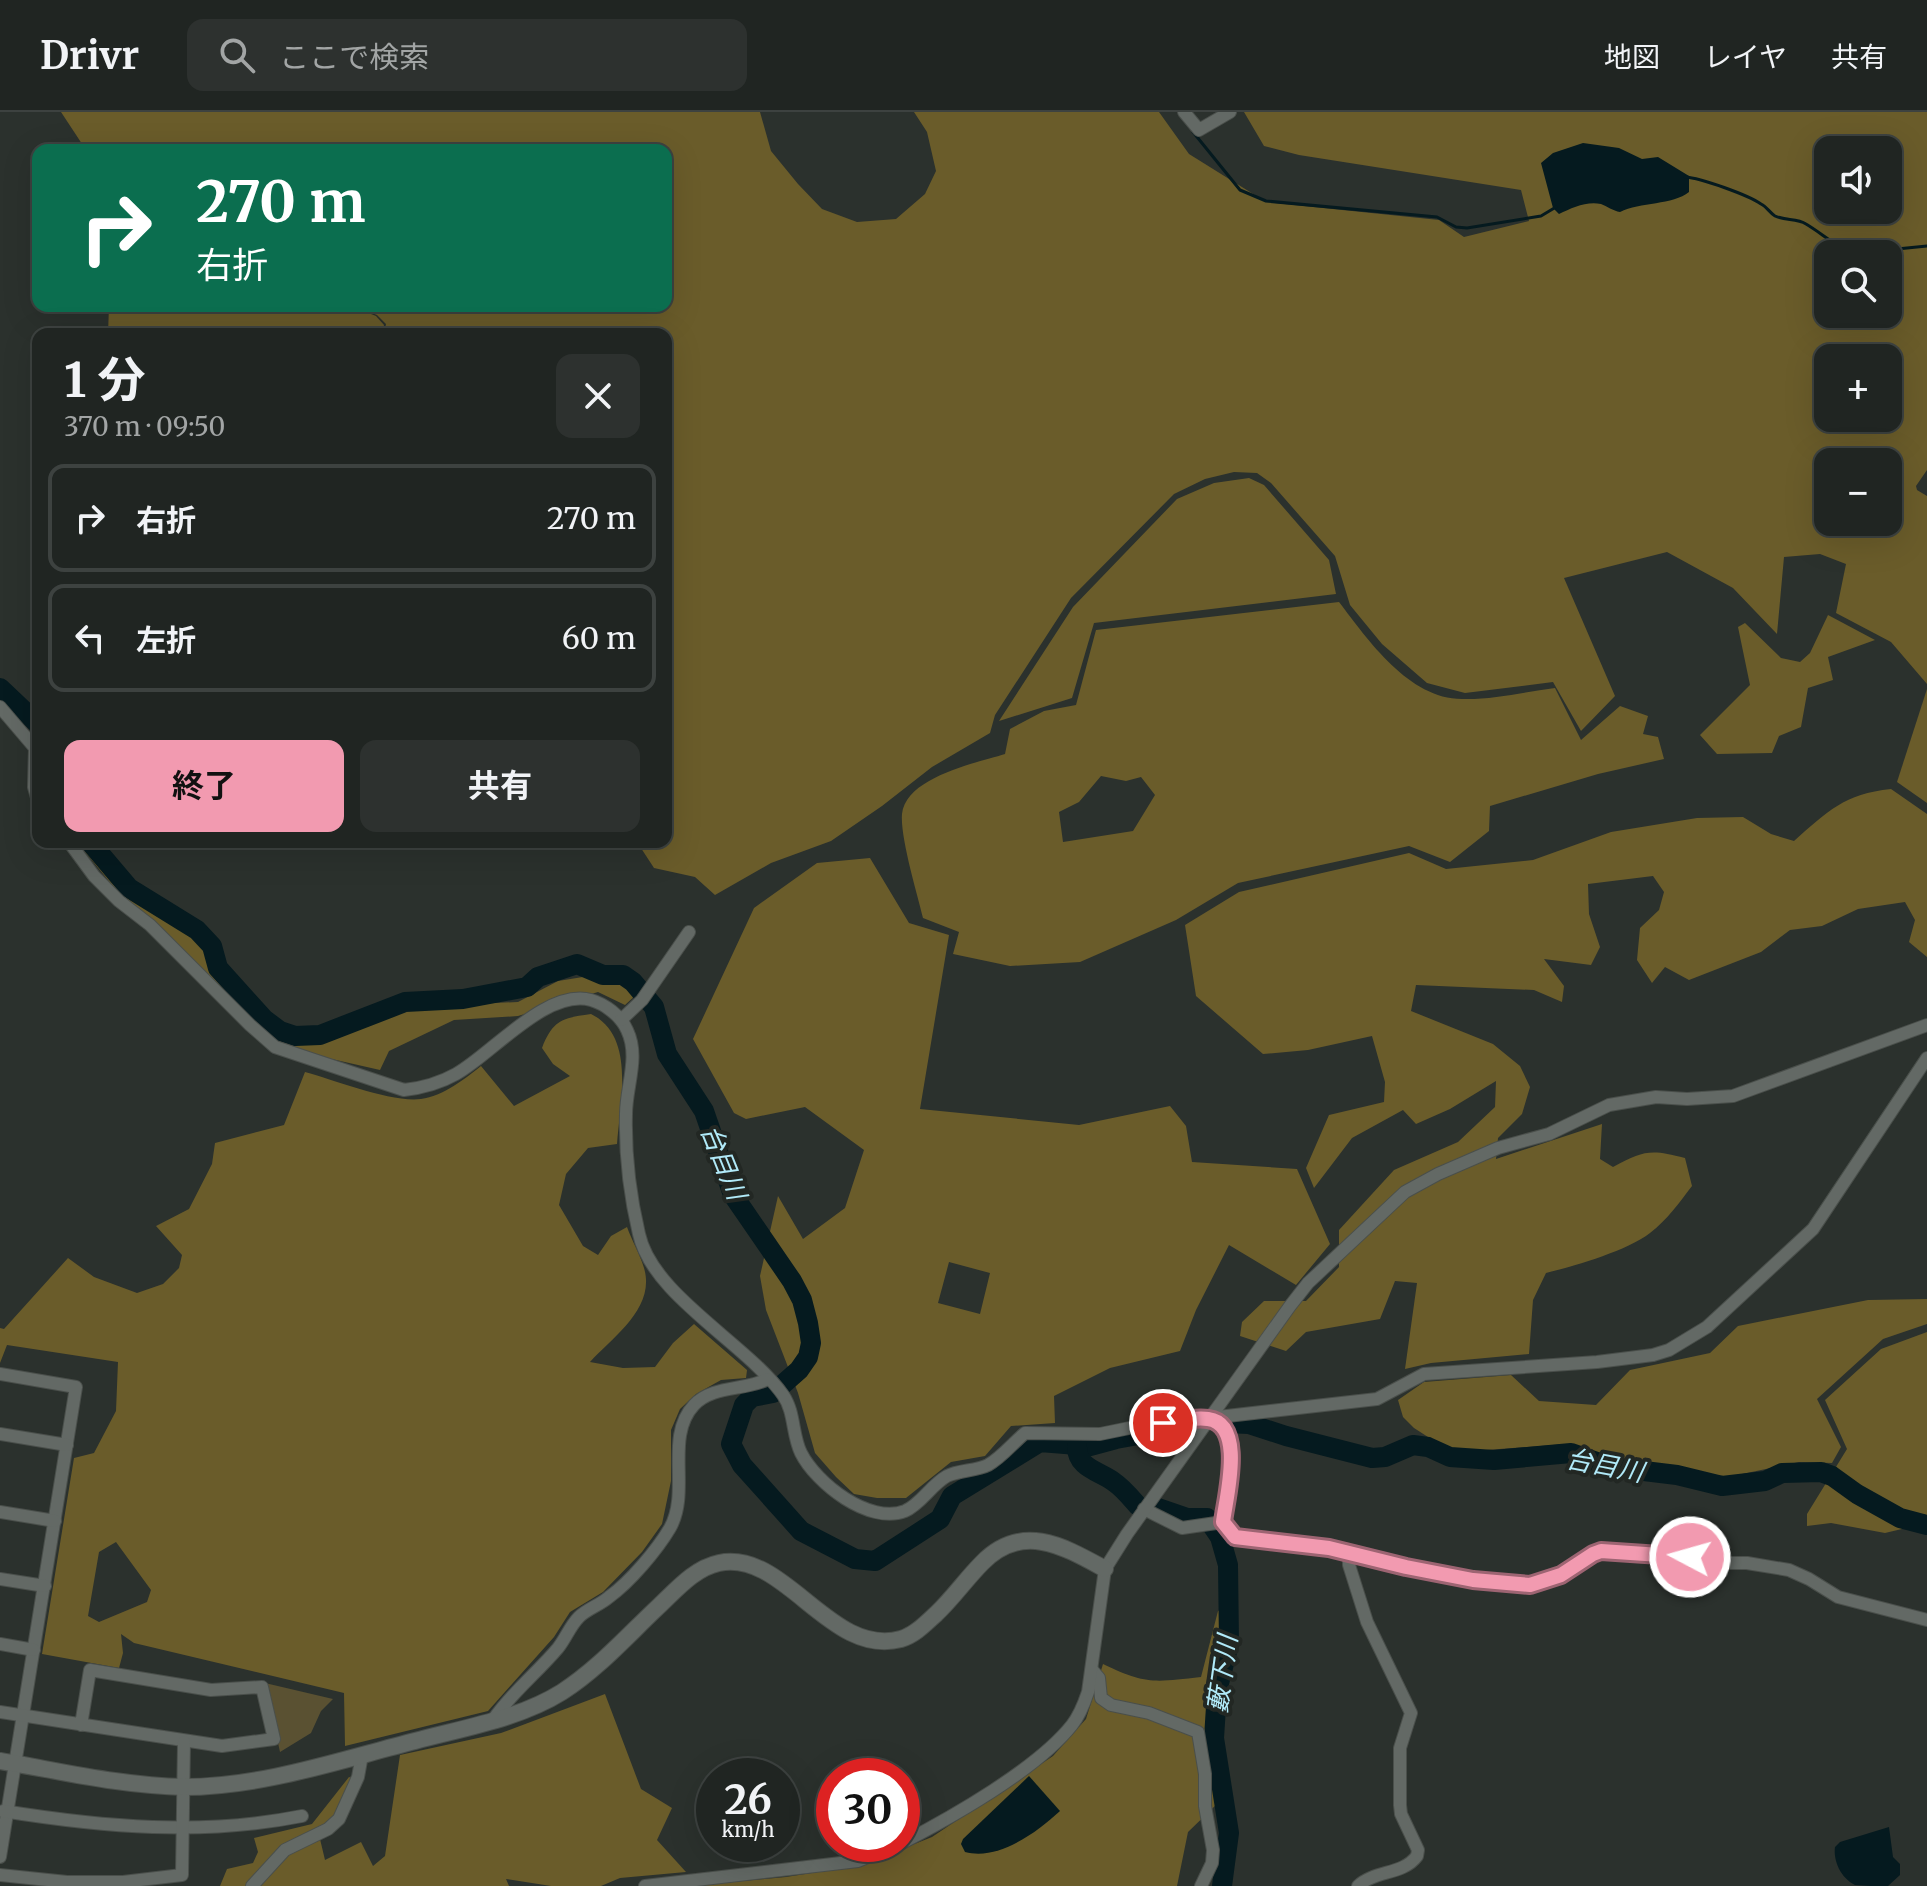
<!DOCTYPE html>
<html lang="ja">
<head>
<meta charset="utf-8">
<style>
  body { margin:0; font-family:Merriweather,"Noto Sans JP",serif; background:#2d312f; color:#f1f3f6; height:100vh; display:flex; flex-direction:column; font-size:30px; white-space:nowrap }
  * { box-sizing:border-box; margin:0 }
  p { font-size:26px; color:#a2a5a5 }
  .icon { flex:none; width:44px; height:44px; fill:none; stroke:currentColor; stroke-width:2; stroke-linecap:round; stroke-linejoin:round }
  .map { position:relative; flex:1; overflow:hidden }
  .sheet { position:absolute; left:32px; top:216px; width:640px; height:520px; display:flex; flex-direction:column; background:#202522; border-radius:16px; box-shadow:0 8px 32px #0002,0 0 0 2px #3d4240 }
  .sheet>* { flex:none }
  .hud { position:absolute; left:32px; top:32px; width:640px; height:168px; border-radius:16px; box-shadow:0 8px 32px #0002,0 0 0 2px #3d4240; background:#0b6e4f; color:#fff; overflow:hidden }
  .controls { position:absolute; left:1814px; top:24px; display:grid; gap:16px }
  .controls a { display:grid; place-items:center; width:88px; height:88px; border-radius:16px; background:#202522; box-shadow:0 8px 32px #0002,0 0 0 2px #3d4240; font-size:40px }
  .speed { position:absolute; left:696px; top:1646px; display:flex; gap:16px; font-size:40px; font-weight:700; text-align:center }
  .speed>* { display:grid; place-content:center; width:104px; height:104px; border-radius:50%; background:#202522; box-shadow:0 8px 32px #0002,0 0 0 2px #3d4240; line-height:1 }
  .speed small { font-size:20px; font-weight:400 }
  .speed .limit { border:12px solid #d22; background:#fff; color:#111 }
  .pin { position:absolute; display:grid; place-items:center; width:68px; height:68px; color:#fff; margin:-34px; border:4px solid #fff; border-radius:50%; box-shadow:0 2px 8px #0007 }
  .me { position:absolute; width:88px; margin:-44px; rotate:276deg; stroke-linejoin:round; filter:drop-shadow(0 0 6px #0008) }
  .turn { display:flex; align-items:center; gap:28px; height:168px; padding:0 32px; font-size:36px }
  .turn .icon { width:104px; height:104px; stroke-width:2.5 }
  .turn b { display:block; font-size:56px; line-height:68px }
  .round { display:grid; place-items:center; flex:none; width:84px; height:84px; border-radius:16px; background:#2d312f }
  .overview { display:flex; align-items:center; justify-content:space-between; height:136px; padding:0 32px }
  h1 { font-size:48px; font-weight:700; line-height:60px }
  .button { display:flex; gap:16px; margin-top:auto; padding:16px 32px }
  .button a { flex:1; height:92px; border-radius:16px; background:#f29ab0; color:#111; font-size:32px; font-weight:700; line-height:92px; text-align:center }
  .button a+a { background:#2d312f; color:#f1f3f6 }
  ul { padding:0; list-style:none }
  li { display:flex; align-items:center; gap:24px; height:108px; margin:0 16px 12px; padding:0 16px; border:4px solid #3d4240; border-radius:16px }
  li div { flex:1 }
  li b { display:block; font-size:30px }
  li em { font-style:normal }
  header { display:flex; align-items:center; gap:48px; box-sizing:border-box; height:112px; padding:0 40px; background:#202522; border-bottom:2px solid #3d4240 }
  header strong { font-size:38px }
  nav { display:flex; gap:44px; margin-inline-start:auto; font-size:28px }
  .search { width:560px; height:72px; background:#2d312f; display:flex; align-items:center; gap:20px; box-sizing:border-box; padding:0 28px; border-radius:16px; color:#a2a5a5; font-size:30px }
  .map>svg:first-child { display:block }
  .green { fill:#5a5132 }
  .forest { fill:#6a5c2a; fill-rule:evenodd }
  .water { fill:#051a1f }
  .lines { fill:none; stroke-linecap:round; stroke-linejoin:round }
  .stream { stroke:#051a1f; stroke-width:3 }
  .river { stroke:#051a1f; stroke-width:20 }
  .minor-casing { stroke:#4a4f4b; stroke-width:14 }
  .tertiary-casing { stroke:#4a4f4b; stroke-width:18 }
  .minor { stroke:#636965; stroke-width:12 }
  .tertiary { stroke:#636965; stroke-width:16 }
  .route-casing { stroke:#9d6472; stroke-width:20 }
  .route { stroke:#f29ab0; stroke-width:14 }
  .labels { text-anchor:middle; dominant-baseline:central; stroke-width:8; stroke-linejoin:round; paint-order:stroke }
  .water-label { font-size:26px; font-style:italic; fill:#b1eaf9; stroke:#222723 }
</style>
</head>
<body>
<header>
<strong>Drivr</strong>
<div class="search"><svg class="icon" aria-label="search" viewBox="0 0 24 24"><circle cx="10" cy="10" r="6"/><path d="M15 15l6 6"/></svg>ここで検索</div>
<nav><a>地図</a><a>レイヤ</a><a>共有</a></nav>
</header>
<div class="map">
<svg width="1927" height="1774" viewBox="0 0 1927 1774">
  <rect width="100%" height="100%" fill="#2b312d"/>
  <!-- green -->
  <polygon class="green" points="265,1571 333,1587 321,1599 311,1621 280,1640"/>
  <!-- forest -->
  <g class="forest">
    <path d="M61,0h699l11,39 27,33 24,25 35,13 39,-3 29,-25 11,-23 -9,-39 -13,-20h245l30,42 77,48 173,18 25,17 65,-16 -8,-31 -222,-35 -35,-9 -20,-34h683v358l-11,16 1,4 10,6v188l-36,-42 -55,-29 10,-49 -26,-10 -36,3 -7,77 -44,-46 -66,-36 -103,26 51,118 -34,35 -28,-49 -88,11 -38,-10 -45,-39 -32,-39 -15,-49 -64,-73 -14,-10 -23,-1 -29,7 -31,15 -103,104 -76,117 -5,18 -58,34 -50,39 -51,35 -60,22 -56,32 -20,-18 -41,-9 -17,-26h29v-508h-282l2,-10 -9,-9 -22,-9h311v-156h-580zM1828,38h60v60h-60zM1828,142h60v60h-60zM1828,246h60v60h-60zM1828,350h60v60h-60z"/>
    <polygon points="109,194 351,194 376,204 384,213 382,222 108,222"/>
    <polygon points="1249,366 1264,373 1329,448 1336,482 1094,511 1072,586 999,609 1073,495 1177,387 1214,371"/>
    <path d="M1339,490c29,38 70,97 123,97 30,1 62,-7 93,-11l26,52 39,-34 28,10 -5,18 15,3 6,22 -66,15 -108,32 -1,25 -39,31 -41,-16 -171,37 -62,37 -96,42 -70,4 -57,-12 6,-22 -36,-14c-6,-25 -23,-81 -21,-104 4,-37 74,-51 103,-60l5,-25 34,-18 32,-6 20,-75zM1101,664l25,5 15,-4 14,18 -22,36 -70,11 -4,-30 20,-10z"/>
    <polygon points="1828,503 1875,528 1828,545 1833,568 1808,576 1801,615 1779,624 1772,641 1717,642 1700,623 1750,573 1738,515 1745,511 1781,546 1800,550 1810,541"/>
    <polygon points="1927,577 1927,691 1897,670"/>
    <path d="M1891,677l36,25v143l-18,-15 6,-22 -10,-18 -47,7 -36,17 -32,4 -29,22 -72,28 -24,-13 -13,16 -15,-23 3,-32 19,-18 5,-18 -11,-16 -65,8 1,30 11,33 -9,18 -47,-6 20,27 -2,16 -28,-12 -118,-5 -5,26 82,33 27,22 10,21 -8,27 -24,24 -2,21 106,-35 -2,35 13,8c31,-17 38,-18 72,-9l7,28c-13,17 -25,34 -42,47 -23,18 -76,33 -104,40l-13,27 -4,54 -98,9 -26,6 12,-86 -22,-2 -15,38 -74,13 -20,19 -46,-15 2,-14 22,-21h42l33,-34v-37l55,-60 64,-28 37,-35 1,-26 -46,28 -34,15 -13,-14 -51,28 -38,50 -8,-20 23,-53 55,-13 1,-20 -13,-46 -64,14 -45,4 -67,-58 -11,-71 54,-33 170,-39 37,16 87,-9 78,-28 86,-14 46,-1 28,17 23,7c34,-30 50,-47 97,-52z"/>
    <polygon points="77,730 83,730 116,773 189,819 207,835 213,856 239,885 276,921 293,930 321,931 361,917 410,895 518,890 558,869 589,864 605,870 624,869 637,882 625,893 598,880 518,904 454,908 389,939 380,958 314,943 277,930 122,785"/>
    <path d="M870,746l39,65 40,12 -29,174 159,16 91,-19 16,20 6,36 105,7 33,75 -34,41 -67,-40 -33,65 -16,41 -70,17 -56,28 1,27 -44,3 -26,30 -34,6 -45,36h-29l-23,-4 -18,-17 -21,-24 -17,-60 -32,-83 -6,-34 18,-80 25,43 42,-31 19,-58 -59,-43 -59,12 -12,-6 -41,-74 61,-131 63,-45zM949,1150l41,11 -10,41 -42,-11z"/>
    <path d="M591,902c45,22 29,88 26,130l-29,4 -22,26 -7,31 24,41 15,9 13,-19 16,-9c5,14 13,27 17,41 12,40 -31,69 -54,94l33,6 32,-1 18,-24 21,-19 53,46 -1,8 -25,2 -25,14 -16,15 -9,21v51l-9,43 -20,28 -39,40 -33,20 -16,25 -66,74 -143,35 -1,-53 -210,-50 -13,-9 2,19 -4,15 -77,-14 32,-196 20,-5 22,-42 2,-49 -111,-17 -7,18v-35l4,1 64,-71 26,19 43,16 26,-9 16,-16 3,-13 -26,-29 33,-17 23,-45 3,-21 69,-18 21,-53c30,8 87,31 116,27 22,-3 44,-20 60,-33l33,40 56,-30 -17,-12 -11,-16c11,-28 20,-30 49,-34zM116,1430l35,48 -4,12 -48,20 -11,-6 11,-64z"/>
    <polygon points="1927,1187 1927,1212 1883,1227 1817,1287 1841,1335 1832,1351 1799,1350 1728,1365 1620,1347 1566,1332 1473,1339 1442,1334 1414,1316 1403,1305 1398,1288 1424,1270 1511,1263 1539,1289 1596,1293 1630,1258 1710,1241 1738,1214 1868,1188"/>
    <polygon points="1927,1220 1927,1411 1885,1421 1831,1411 1807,1414 1807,1402 1847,1337 1825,1288 1881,1237"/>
    <path d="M1224,1496v33l-15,70 9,92 -30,29 -11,54h-488l97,-9 76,-12 70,-28 121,-81 33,-37 17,-55c43,21 52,18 98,13l17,-66z"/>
    <polygon points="605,1582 641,1677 672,1696 657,1728 686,1760 620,1766 601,1774 551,1774 506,1767 509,1774 220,1774 227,1757 253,1751 258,1740 254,1726 312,1712 349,1665 352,1666 336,1703 320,1727 325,1748 361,1730 373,1754 385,1744 400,1643 501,1621"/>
  </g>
  <!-- water -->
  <g class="water">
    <path d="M1583,31l36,5 23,11 16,-2 31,19v16c-16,13 -49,10 -69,20 -7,-1 -13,-6 -19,-8 -15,-3 -29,4 -42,10l-6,-6 -12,-45 12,-10z"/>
    <path d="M1029,1664l31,35c-23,21 -61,50 -95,41l-4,-8 2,-5z"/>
    <path d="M1889,1715l4,30 7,7v11l-12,11c-10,0 -24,0 -33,-1 -14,-7 -22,-24 -20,-38l5,-5z"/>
  </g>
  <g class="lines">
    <!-- stream -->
    <g class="stream">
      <polyline points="1193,20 1240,78 1266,89 1437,105 1456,115 1467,116 1541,104 1556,95"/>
      <path d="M1685,65c16,1 63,18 76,27 6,3 9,9 14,12 10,5 22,2 31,8 20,12 30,24 54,30"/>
      <polyline points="1897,137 1927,134"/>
    </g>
    <!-- river -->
    <g class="river">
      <polyline points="0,576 38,612"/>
      <polyline points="90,730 129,776 197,818 212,834 218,856 264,907 280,919 295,924 320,923 405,890 463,887 527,875 538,865 577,852 603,863 623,863 633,870 654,895 667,942 704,999 733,1083 792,1169 802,1188 808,1211 811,1231 808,1245 799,1258 773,1281 752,1285 744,1293 731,1332 742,1353 801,1419 855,1447 875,1449 940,1407 952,1384 1040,1330 1090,1334 1116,1327 1194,1313"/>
      <polyline points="1227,1311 1249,1312 1286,1324 1372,1346 1385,1345 1413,1333 1428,1335 1450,1345 1494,1348 1571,1341 1611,1355 1677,1363 1722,1374 1765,1369 1782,1361 1821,1360 1832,1364 1857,1382 1900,1406 1927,1413"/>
      <path d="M1077,1335c0,21 22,24 37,35 9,6 17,16 24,24"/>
      <polyline points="1155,1395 1187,1406 1207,1406 1220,1425 1228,1453 1229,1532 1217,1579 1214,1626 1229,1721 1222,1774"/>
    </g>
    <!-- minor casing -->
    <g class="minor-casing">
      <g id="minor">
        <polyline points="1184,0 1199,18 1230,0"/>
        <polyline points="0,595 35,636 34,675 38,689"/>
        <path d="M69,730l25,34 25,25 31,24 100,100 25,22 129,43c18,-2 36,-7 52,-16 35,-19 90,-86 135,-74 14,4 30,16 36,30 13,27 -1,56 -1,84 -1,39 4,82 13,120 13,61 108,110 144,161 12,17 9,40 18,58 15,30 68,72 104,58 16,-7 26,-26 42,-35 12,-6 29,-5 41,-11 13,-7 25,-22 37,-32l75,1 39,-8 238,-27 47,-25 173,-12 56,-7 16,-5 38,-23 106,-98 114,-171"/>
        <polyline points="621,908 642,888 689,820"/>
        <polyline points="0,1262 76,1275 0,1745"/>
        <path d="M1207,1307c10,3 20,9 24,20 5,15 -6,65 -8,83l12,15 94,11 77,19 67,13 57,5 31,-10 32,-21 8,-3 69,3 50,9h27l42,7 20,9 29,18 89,23"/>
        <polyline points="0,1322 67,1333"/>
        <polyline points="1144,1397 1182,1416 1223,1410"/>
        <polyline points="0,1400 55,1409"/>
        <path d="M1349,1440v13l18,57 44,91 -11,35v57l1,9 17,36 -1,6c-14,19 -42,14 -59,30"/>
        <polyline points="0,1467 45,1474"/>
        <polyline points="0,1532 34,1538"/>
        <polyline points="1093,1559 1099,1566 1101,1586 1111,1593 1149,1601 1198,1620 1205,1662 1205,1694 1213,1738 1212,1751 1201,1774"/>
        <polyline points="0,1600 222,1634 274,1627 262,1575 211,1578 90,1558 81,1613"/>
        <path d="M493,1608c18,-27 44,-47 65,-72 8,-10 12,-22 21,-31 8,-8 21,-12 30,-20 21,-15 48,-47 61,-69 21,-37 -6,-91 24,-123 19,-20 51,-14 74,-26"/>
        <path d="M3,1699c100,16 199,25 299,5"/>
        <path d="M902,1731c50,-26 135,-74 170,-118 8,-10 12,-21 16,-33l17,-123 22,-35 163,-228 18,-23 97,-91 33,-18 60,-26 51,-14 60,-29 47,-8 31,2 46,-3 194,-71"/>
        <polyline points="0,1763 67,1770 123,1770 182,1763 184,1630"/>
        <polyline points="252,1774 285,1738 328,1717 339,1707 358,1665 362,1643"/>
        <polyline points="645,1774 858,1749 899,1732"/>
      </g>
    </g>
    <!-- tertiary casing -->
    <g class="tertiary-casing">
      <path id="tertiary" d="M0,1649c60,10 123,25 184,26 78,0 156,-27 231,-46 48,-13 104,-22 147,-49 36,-23 66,-57 97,-86 18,-17 36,-38 60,-43 66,-14 111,95 182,76 14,-4 25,-16 35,-25 17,-16 30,-35 46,-51 40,-41 81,-17 123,6"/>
    </g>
    <!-- minor -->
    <use href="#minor" class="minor"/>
    <!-- tertiary -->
    <use href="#tertiary" class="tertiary"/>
  </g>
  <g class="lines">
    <!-- route casing -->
    <g class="route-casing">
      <path id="route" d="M1163,1311c14,-2 31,-6 45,-4 38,5 18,78 15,103l12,15 94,11 77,19 67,13 57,5 31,-10 32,-21 8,-3 89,6"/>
    </g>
    <!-- route -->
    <use href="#route" class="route"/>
  </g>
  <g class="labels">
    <!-- water labels -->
    <g class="water-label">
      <text transform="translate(724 1050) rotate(68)">台目川</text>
      <text transform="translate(1605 1353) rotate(11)">台目川</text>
      <text transform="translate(1222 1562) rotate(-82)">藪下川</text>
    </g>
  </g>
</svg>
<div class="controls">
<a><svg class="icon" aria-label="sound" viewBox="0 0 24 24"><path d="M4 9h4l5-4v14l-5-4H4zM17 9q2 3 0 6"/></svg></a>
<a><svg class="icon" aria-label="search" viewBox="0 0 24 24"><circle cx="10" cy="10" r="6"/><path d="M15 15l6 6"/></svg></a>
<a>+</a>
<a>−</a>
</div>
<div class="speed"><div>26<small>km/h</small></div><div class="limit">30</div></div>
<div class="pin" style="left:1163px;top:1311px;background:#d93025"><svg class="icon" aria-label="arrive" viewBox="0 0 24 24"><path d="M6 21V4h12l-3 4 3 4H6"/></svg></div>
<svg class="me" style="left:1690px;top:1445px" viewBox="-20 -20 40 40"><circle r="17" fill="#f29ab0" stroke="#fff" stroke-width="3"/><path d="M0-11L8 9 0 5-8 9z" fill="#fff"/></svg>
<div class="hud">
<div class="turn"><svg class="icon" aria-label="right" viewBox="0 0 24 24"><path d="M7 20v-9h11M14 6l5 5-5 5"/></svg><div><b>270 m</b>右折</div></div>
</div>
<section class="sheet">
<div class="overview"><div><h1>1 分</h1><p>370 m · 09:50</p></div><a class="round"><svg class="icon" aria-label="close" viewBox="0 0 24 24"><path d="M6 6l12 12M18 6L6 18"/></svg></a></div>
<ul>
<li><svg class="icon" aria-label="right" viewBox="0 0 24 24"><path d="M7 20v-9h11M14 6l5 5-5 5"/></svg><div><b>右折</b></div><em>270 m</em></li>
<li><svg class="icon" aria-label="left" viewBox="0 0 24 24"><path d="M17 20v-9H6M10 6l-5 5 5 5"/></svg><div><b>左折</b></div><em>60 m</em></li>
</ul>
<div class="button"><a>終了</a><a>共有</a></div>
</section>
</div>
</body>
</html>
